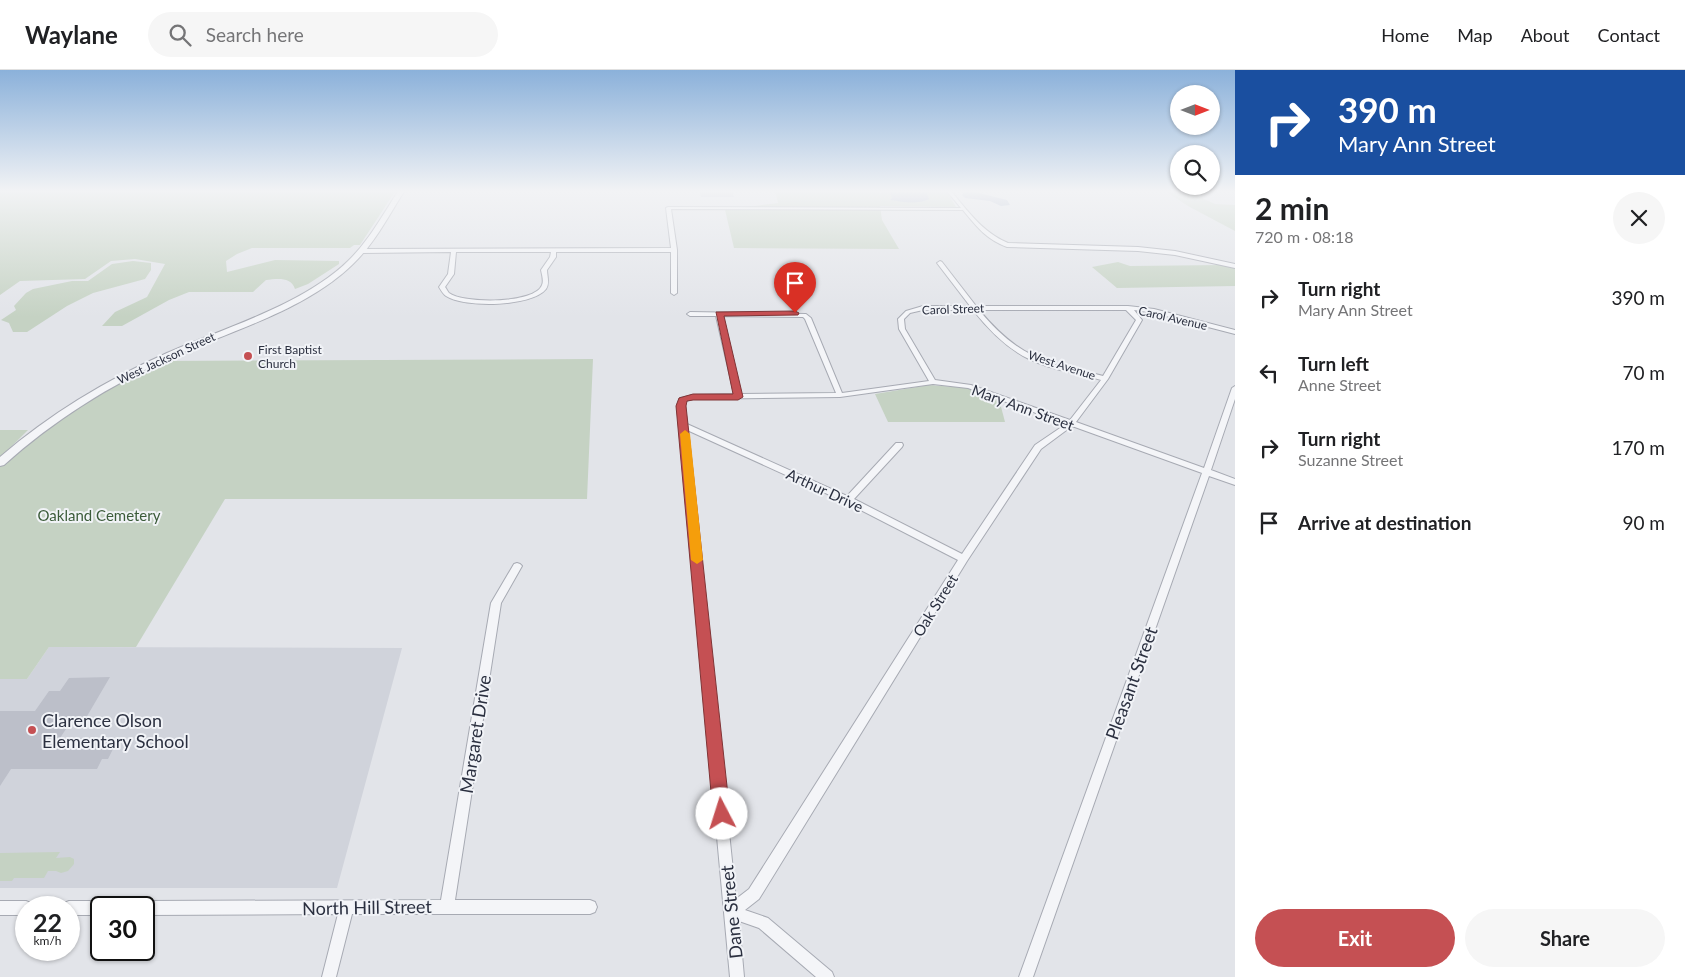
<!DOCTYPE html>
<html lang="en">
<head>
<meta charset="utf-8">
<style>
  body { margin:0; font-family:Lato,sans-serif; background:#f6f6f6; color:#202124; height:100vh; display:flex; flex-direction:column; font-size:19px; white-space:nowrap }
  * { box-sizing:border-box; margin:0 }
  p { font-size:16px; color:#757577 }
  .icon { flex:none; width:28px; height:28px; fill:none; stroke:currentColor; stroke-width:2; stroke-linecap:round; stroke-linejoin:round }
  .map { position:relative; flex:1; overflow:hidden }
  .details { display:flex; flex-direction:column; background:#fff; width:450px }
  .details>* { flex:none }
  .banner { background:#1a4fa0; color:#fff; overflow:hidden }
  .needle { width:32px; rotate:90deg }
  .controls { position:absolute; left:1170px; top:15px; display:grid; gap:10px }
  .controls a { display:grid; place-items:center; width:50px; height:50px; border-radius:50%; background:#fff; box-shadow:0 1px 4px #0004; font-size:25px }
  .speed { position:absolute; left:15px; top:826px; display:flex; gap:10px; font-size:25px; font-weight:700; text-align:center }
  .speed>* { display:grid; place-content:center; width:65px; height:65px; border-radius:50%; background:#fff; box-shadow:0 1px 4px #0004; line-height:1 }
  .speed small { font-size:12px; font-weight:400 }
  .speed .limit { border:2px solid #111; border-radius:8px; background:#fff; color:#111 }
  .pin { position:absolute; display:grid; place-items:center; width:42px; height:42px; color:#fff; margin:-51px -21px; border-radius:50% 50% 50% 0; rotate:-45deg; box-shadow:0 0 5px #0007 }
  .pin .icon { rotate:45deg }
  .me { position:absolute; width:55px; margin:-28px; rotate:355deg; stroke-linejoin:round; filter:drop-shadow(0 0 4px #0008) }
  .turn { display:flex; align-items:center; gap:18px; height:105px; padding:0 20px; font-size:22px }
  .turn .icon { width:65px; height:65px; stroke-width:2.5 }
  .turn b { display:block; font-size:35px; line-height:42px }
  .round { display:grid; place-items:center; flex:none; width:52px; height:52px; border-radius:26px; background:#f6f6f6 }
  .headline { display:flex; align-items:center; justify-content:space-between; height:85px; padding:0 20px }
  h1 { font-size:30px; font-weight:700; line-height:38px }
  .cta { display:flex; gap:10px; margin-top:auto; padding:10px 20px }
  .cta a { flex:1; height:58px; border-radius:30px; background:#c55053; color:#fff; font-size:20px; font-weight:700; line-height:58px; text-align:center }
  .cta a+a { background:#f6f6f6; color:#202124 }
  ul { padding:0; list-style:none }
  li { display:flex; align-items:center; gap:15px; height:75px; padding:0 20px }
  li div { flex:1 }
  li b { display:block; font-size:19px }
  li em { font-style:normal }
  header { display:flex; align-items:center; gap:30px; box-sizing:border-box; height:70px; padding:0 25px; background:#fff; border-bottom:1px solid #e0e0e0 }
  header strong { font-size:24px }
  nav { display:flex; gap:28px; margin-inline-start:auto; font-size:18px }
  .search { width:350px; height:45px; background:#f6f6f6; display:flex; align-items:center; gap:12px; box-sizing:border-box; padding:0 18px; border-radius:28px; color:#757577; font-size:19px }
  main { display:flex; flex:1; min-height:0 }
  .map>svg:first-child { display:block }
  .built { fill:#d0d3db }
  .green { fill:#c5d2c3 }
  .water { fill:#9fadc6 }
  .building { fill:#bcbfc9 }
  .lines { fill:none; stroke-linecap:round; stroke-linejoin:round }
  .minor-casing { stroke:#a7aab3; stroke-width:2 }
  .tertiary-casing { stroke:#a7aab3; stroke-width:2 }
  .minor { fill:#f4f5f8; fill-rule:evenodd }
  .tertiary { fill:#f4f5f8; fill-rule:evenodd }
  .route { fill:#c55053; stroke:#803436 }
  .slow { fill:#f59e0b }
  .poi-dot { fill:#c55053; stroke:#f1f3f7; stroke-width:2 }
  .labels { text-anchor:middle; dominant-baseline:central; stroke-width:4; stroke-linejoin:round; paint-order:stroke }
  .far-street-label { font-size:12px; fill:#2b3040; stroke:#f1f3f7 }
  .far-poi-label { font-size:12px; fill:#2b3040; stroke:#f1f3f7; text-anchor:start }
  .street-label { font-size:15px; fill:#2b3040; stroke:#f1f3f7 }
  .park-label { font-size:15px; fill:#3b5b39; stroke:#f1f3f7 }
  .near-street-label { font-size:18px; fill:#2b3040; stroke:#f1f3f7 }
  .near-poi-label { font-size:18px; fill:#2b3040; stroke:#f1f3f7; text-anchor:start }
</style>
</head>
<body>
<header>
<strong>Waylane</strong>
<div class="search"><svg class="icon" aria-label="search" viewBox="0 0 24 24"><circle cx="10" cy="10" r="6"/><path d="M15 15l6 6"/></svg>Search here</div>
<nav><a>Home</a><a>Map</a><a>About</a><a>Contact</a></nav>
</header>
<main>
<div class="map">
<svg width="1235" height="907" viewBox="0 0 1235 907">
  <rect width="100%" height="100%" fill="#e2e4e9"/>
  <!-- built -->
  <polygon class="built" points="49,577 402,578 337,818 0,818 0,609 27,609"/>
  <!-- green -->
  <g class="green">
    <path d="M0,120h396l-36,55h-6l-4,3h-98l-15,6 -11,7 1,11 48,-12 64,1v3l-31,20 -13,5c-4,-13 -19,-10 -29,-9l-13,12h-64l-20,8 -47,26h-20l13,-14 32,-15 18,-33 -30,-5 -24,2 -26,18 -65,2 -20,14z"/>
    <path d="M775,120c36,0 72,2 108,3v-3h63l10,17 -76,-1 2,14 17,29 -165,-1 -9,-38 53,-7z"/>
    <polygon points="1164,120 1184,120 1215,134 1235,135 1235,161 1188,136"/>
    <polygon points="133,191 151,193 151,200 145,209 93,223 67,236 27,262 13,262 9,253 1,250 16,240 14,236 26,223 33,219 72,211 88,211 112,194"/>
    <polygon points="1118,192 1130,196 1224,195 1235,198 1235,216 1117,218 1092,197"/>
    <polygon points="593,289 587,429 225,429 136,577 49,577 27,609 0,609 0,397 65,346 68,346 74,340 118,314 162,291"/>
    <polygon points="929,315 967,318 999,329 1005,352 888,352 875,324"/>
    <polygon points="0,360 28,360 0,388"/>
    <polygon points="60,782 56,788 70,787 74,789 74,794 68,801 61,803 56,801 48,801 44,808 14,808 12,811 0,811 0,783"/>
  </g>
  <!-- water -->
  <g class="water">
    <path d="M889,120h43l-5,3 2,6c-12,6 -26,3 -39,1l2,-2z"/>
    <polygon points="959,120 967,120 1007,130 1010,135 1001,136 990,131 965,128 962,125 964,122"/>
  </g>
  <!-- building -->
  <g class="building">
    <polygon points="699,120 732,120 734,127 701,127"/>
    <polygon points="110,607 83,653 70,653 60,668 114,668 109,677 114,677 108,689 102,689 97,699 11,699 0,716 0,641 35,641 49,621 60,621 69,608"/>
  </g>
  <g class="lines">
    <!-- minor casing -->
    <g class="minor-casing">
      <g id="minor">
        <path d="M946,120h4c18,21 32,42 58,53l130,4 37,4 60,13v4l-60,-13 -37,-4 -131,-4c-21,-8 -30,-20 -44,-37l-292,-1 6,41v43l-3,2 -3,-2v-41h-115v5l-9,13c0,6 3,13 -1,19 -14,18 -82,19 -100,7 -3,-2 -5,-6 -7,-9l9,-13 3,-22 -88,1 -3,-2 3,-2 308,-1 -5,-40 2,-1 293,1zM456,182h95l-1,5 -9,13c1,5 3,11 1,15 -7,19 -78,19 -93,8 -1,-1 -3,-5 -4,-6l9,-13z"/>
        <path d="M940,191l2,1 34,44h152l26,3 81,21v4l-81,-21 -20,-3 8,10 -34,59 -32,43 128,46 28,-80 3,-2v13l-24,71 24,9v6l-26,-9 -176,501h-14l183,-504 -130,-47 -31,23 -74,112 -208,338 -14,11 23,8 64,54 2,5h-18l-57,-49 -20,-7 5,56h-14l-53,-572 3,-7 13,-3 41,-1 -18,-78h-26l-3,-2 3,-2 116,2 5,4 31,75 87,-12 -30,-52 -1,-10 8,-8 17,-5h47l-33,-43zM923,240h50c15,19 33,38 56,49 22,11 48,14 72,21l-31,40 -99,-35 -36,-5 -30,-51 -1,-10 6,-6zM979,240h147l10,10 -33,56c-23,-6 -49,-9 -71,-21 -21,-10 -38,-27 -53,-45zM723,246l80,1 2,2 31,74 -95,1zM933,314l35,4 98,36 -31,21 -73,109 -108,-55 48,-52 1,-2 -1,-2h-6l-49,53 -160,-72 -2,-19 1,-4 7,-2 147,-2zM687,360l158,72 113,58 -209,329 -13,10z"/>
        <polygon points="517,493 520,494 522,496 501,533 455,830 590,830 595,832 597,837 595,842 590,844 352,844 336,907 322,907 338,844 144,845 144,838 137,838 139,833 144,831 441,830 491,533 514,494"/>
        <polygon points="0,831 26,831 31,833 33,838 26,838 26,845 0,845"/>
        <polygon points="69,831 101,831 106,833 108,838 101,838 101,845 69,845 69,838 62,838 64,833"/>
      </g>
    </g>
    <!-- tertiary casing -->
    <g class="tertiary-casing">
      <path id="tertiary" d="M399,120h6c-16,25 -30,53 -52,74 -47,46 -122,67 -181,93 -62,28 -118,63 -168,108l-4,1v-9c50,-43 106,-77 167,-104 57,-25 136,-48 181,-92 21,-20 35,-47 51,-71z"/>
    </g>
    <!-- minor -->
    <use href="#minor" class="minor"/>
    <!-- tertiary -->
    <use href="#tertiary" class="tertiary"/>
  </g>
  <!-- sky -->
  <linearGradient id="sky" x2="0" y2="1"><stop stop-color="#8bb1da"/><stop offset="0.49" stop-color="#f2f3f5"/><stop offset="1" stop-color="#f2f3f5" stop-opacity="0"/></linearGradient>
  <rect width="1235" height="247" fill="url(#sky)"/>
  <!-- route -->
  <polygon class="route" points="795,241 799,243 798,245 724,246 743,327 738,330 693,330 687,331 686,336 730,744 727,750 722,752 716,750 713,744 676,336 679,328 693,324 733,324 716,242"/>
  <!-- slow -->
  <polygon class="slow" points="685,360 690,364 703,490 697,494 691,490 680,364"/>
  <!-- markers -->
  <g class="poi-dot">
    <circle cx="248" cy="286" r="5"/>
    <circle cx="32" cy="660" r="5"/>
  </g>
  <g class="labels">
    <!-- far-street labels -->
    <g class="far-street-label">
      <text transform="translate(953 239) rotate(-2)">Carol Street</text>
      <text transform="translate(1173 248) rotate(13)">Carol Avenue</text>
      <text transform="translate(166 288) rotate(-25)">West Jackson Street</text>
      <text transform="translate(1062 295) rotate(18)">West Avenue</text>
    </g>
    <!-- far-poi labels -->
    <g class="far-poi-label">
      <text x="258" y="279">First Baptist<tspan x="258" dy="14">Church</tspan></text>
    </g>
    <!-- street labels -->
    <g class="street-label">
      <text transform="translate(1023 337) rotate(20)">Mary Ann Street</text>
      <text transform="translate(825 420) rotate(25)">Arthur Drive</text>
      <text transform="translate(935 535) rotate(-58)">Oak Street</text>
    </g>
    <!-- park labels -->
    <g class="park-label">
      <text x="99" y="445">Oakland Cemetery</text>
    </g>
    <!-- near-street labels -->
    <g class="near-street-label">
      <text transform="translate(1131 613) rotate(-70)">Pleasant Street</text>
      <text transform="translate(475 664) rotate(-81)">Margaret Drive</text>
      <text transform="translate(367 837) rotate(-1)">North Hill Street</text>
      <text transform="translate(731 842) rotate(-96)">Dane Street</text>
    </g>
    <!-- near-poi labels -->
    <g class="near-poi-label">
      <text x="42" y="650">Clarence Olson<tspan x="42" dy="21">Elementary School</tspan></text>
    </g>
  </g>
</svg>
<div class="controls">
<a><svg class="needle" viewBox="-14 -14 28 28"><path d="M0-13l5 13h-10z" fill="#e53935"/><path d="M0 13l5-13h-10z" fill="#757577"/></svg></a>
<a><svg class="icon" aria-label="search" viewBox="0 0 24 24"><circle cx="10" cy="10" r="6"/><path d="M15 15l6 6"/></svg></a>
</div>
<div class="speed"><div>22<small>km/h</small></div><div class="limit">30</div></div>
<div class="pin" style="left:795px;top:243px;background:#d93025"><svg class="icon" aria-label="arrive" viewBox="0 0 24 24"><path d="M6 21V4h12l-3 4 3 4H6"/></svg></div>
<svg class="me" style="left:722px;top:744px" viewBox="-20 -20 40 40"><circle r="19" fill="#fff"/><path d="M0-13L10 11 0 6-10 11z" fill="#c55053"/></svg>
</div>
<section class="details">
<div class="banner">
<div class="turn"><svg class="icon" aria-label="right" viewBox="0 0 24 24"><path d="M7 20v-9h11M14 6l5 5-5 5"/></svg><div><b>390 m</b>Mary Ann Street</div></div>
</div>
<div class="headline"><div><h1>2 min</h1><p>720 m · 08:18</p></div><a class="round"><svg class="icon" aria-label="close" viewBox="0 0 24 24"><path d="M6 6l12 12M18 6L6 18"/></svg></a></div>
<ul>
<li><svg class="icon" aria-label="right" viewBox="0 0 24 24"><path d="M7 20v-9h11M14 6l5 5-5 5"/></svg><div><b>Turn right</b><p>Mary Ann Street</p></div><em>390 m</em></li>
<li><svg class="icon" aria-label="left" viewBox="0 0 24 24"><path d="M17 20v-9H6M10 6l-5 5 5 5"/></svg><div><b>Turn left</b><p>Anne Street</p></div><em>70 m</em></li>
<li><svg class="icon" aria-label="right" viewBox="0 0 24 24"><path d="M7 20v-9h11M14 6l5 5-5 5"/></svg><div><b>Turn right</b><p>Suzanne Street</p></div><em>170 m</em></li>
<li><svg class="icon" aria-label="arrive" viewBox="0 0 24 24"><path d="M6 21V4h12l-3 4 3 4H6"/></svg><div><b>Arrive at destination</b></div><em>90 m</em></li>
</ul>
<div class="cta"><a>Exit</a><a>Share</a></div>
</section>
</main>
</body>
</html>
